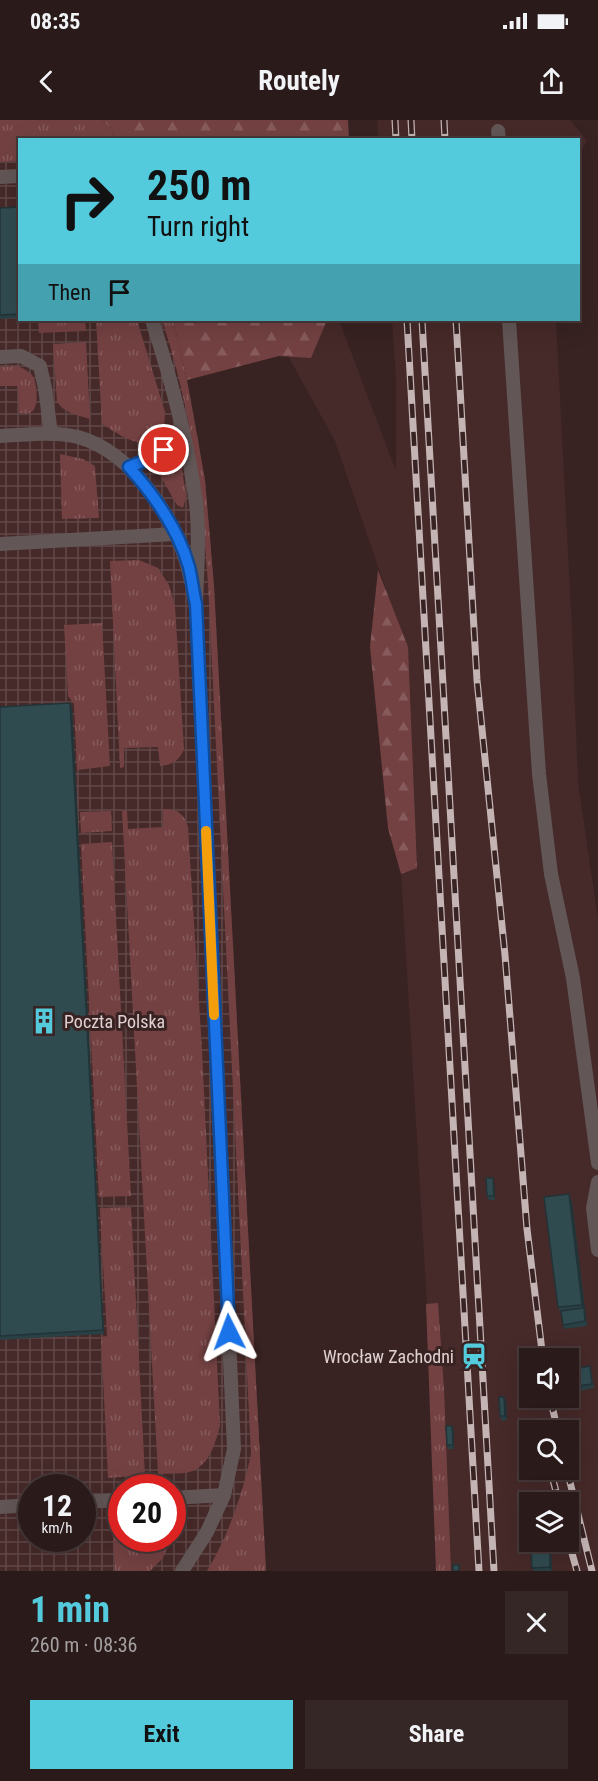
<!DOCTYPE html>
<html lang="en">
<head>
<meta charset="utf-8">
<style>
  body { margin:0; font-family:"Roboto Condensed",sans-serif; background:#362727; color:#f1f3f6; height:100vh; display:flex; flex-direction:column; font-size:22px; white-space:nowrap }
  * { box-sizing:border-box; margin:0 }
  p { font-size:20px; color:#a5a1a2 }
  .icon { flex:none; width:33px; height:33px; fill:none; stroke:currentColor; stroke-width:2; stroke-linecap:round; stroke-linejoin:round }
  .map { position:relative; height:1451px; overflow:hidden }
  .sheet { display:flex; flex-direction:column; background:#2a1a1a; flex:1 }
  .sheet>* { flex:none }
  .guide { position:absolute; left:18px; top:18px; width:562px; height:183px; border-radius:0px; box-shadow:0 6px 24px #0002,0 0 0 2px #463839; background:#54cadd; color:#111; overflow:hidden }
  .tools { position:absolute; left:519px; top:1228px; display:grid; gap:12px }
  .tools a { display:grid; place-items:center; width:60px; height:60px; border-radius:0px; background:#2a1a1a; box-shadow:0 6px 24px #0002,0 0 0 2px #463839; font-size:30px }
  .speed { position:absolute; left:18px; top:1354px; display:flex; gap:12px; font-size:30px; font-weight:700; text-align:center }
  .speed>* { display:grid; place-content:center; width:78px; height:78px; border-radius:50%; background:#2a1a1a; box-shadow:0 6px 24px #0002,0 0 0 2px #463839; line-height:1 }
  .speed small { font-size:15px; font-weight:400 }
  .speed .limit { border:9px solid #d22; background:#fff; color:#111 }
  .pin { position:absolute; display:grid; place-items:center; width:51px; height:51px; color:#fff; margin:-26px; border:3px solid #fff; border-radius:50%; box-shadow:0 2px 6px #0007 }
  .me { position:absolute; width:66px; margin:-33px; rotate:357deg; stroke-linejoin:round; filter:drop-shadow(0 0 4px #0008) }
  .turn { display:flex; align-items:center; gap:21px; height:126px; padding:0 30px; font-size:27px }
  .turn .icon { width:78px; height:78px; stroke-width:2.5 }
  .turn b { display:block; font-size:42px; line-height:51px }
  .then { display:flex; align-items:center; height:57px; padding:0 30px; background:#0003; gap:12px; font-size:22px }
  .round { display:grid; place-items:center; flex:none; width:63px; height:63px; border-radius:0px; background:#362727 }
  .head { display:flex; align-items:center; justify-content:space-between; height:102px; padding:0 30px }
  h1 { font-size:36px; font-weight:700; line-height:45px; color:#54cadd }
  .primary-button { display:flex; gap:12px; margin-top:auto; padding:12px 30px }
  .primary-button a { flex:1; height:69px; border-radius:0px; background:#54cadd; color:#111; font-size:24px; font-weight:700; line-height:69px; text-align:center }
  .primary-button a+a { background:#362727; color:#f1f3f6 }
  .status { display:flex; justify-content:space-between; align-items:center; height:42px; padding:0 30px; background:#2a1a1a; direction:ltr }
  .status svg { height:16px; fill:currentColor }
  header { display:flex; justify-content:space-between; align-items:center; height:78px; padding:0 30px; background:#2a1a1a; font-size:27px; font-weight:700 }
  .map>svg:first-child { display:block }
  .built { fill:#462929; fill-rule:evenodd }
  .industrial { fill:url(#industrial-grid); fill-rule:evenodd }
  .grass { fill:url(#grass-tufts) }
  .forest { fill:url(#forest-firs) }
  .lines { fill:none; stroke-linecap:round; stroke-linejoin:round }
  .service { stroke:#625656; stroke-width:14 }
  .rail-casing { stroke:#c4b4b4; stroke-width:7 }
  .rail { stroke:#382222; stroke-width:4.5; stroke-dasharray:14; stroke-linecap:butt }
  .wall { fill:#294045 }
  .shaded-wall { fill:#223438 }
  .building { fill:#304b50; stroke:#223438; stroke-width:1.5 }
  .route-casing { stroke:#114b97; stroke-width:15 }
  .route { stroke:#1a73e8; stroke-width:10 }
  .slow { stroke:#f59e0b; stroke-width:10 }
  .labels { text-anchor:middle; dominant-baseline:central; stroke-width:6; stroke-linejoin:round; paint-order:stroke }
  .poi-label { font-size:18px; fill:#e0d1d1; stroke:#382222; text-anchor:start }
</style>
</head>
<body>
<div class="status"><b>08:35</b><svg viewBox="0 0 49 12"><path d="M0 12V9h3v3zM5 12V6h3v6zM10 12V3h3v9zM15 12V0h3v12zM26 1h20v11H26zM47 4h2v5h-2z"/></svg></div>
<header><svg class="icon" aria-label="back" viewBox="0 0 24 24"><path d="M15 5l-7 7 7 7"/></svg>Routely<svg class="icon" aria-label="share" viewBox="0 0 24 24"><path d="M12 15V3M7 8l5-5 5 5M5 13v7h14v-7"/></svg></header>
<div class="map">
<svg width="598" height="1451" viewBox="0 0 598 1451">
  <defs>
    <pattern id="industrial-grid" width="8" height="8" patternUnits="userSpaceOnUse" patternTransform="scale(1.5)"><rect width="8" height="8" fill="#462929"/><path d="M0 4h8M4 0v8" fill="none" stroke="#604747"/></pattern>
    <pattern id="grass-tufts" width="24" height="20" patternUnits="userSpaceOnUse" patternTransform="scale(1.5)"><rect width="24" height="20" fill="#734142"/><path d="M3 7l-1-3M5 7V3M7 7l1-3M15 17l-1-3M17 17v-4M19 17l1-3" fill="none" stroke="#875b5c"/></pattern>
    <pattern id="forest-firs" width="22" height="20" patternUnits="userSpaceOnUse" patternTransform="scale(1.5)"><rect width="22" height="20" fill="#734142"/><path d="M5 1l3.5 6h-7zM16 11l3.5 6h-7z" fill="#875b5c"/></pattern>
  </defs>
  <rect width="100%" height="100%" fill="#382222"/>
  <!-- built -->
  <g class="built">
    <polygon points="377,0 570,0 587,21 579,34 579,20 378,19"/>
    <path d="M268,200h71l57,151v-93l-4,-58h164l16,308 6,154 20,137v652h-155l-42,-697 -4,-252 -62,-181zM530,1239h38v39h-38zM530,1311h38v39h-38zM530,1383h38v39h-38z"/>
  </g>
  <!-- industrial -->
  <path class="industrial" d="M0,0h102l13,19 -95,1v180h153l20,90 12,70 9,106 52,985h-266zM32,1368h50v51h-50zM122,1368h50v51h-50z"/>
  <!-- grass -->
  <g class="grass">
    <polygon points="0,0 102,0 111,8 115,19 20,20 19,41 0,42"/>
    <polygon points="38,200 85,200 86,211 39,213"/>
    <path d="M96,200h41l28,92 -1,19c-19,24 -42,5 -62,-7z"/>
    <path d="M162,200h11l14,60 18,100 9,106 52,985h-59c22,-37 35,-75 44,-117l-43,-871c-7,-93 -17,-175 -46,-263z"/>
    <path d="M86,222l4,77c-13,-4 -24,-5 -33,-17l-4,-58z"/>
    <path d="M18,246c6,3 13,6 16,12 3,8 6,33 -5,35 -3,1 -7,0 -10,0l-1,-27h-18v-19z"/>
    <polygon points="178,333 180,335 186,377 183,388 177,385 155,347"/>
    <polygon points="60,334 83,339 95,346 99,398 62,399"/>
    <path d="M139,440l19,8 11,17 6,21 9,143c-5,12 -12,16 -24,17l-2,-19 -34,1v19l-4,1 -10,-207z"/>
    <polygon points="102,503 110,646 77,650 74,584 68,576 64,505"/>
    <path d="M163,689c13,-1 21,4 25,18l14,223 18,376c-4,16 -11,39 -28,45 -9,4 -24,2 -34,3l-36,-663 5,-1 1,19 35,-2z"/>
    <polygon points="111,691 112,711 81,713 80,692"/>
    <polygon points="112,722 131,1076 99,1077 81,724"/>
    <polygon points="131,1087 145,1355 108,1358 101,1217 107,1216 100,1088"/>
    <polygon points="438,1183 444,1269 451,1451 436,1451 426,1184"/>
    <polygon points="121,1401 122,1419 171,1419 163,1438 150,1451 115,1451 112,1402"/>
  </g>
  <!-- forest -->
  <g class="forest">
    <polygon points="102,0 348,0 349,19 115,19 111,8"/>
    <polygon points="173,200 327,200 311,238 279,236 187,260"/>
    <polygon points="378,450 408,527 417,748 401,754 388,708 370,527"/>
  </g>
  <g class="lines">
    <!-- service -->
    <g class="service">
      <polyline points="498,11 499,20"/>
      <polyline points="0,57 20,56"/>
      <path d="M152,200c19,59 36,120 44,183 4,33 1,68 0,101l38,845 -10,46 -17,37 -25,39"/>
      <polyline points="509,200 539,654 551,754 573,858 598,1043"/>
      <polyline points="0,237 21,236 40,246 45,268 51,314"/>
      <path d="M0,316c25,-1 53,-5 78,1 57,16 103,88 113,145"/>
      <path d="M129,347c23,-9 37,-19 54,-36"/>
      <polyline points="0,424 175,414"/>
      <polyline points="598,1062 593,1088 598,1130"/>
      <polyline points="172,1378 224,1375"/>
      <polyline points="82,1382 122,1380"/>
      <polyline points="0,1387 32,1385"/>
    </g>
    <!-- rail casing -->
    <g class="rail-casing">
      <g id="rail">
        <polyline points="395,0 396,20"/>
        <polyline points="411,0 412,20"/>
        <polyline points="444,0 445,20"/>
        <polyline points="407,200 479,1451"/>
        <polyline points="422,200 494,1451"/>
        <polyline points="456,200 477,560 505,835 527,1109 543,1239"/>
        <polyline points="550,1278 558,1311"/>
        <polyline points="567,1350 592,1451"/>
        <polyline points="552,1356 559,1383"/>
        <polyline points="568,1419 577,1451"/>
      </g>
    </g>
    <!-- rail -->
    <use href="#rail" class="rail"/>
  </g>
  <!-- wall -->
  <g class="wall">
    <polygon points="20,87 20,198 0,199 0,88"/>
    <polygon points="0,587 72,588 104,1214 0,1220"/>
    <polygon points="494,1062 495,1080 489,1080 487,1076"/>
    <polygon points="569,1074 572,1082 587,1206 564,1209 562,1196 558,1187"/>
    <polygon points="591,1251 594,1268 579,1271 578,1266"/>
    <polygon points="504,1277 506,1281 507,1300 502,1301 500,1296"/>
    <polygon points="454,1310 454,1329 448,1329 447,1325"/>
    <polygon points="550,1425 551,1429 552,1451 534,1451 532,1448"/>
  </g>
  <!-- shaded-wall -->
  <g class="shaded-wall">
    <polygon points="70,583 72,588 104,1214 103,1210"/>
    <polygon points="493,1058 494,1062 495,1080 494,1076"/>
    <polygon points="569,1074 572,1082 587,1206 582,1185"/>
    <polygon points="504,1277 506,1281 507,1300 505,1296"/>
    <polygon points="452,1306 454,1310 454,1329 453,1325"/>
    <polygon points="550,1425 551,1429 552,1451 550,1447"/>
  </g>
  <!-- building -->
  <g class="building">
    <polygon points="20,87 20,194 0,195 0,88"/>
    <polygon points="70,583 103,1210 0,1216 0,587"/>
    <polygon points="486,1058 493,1058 494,1076 487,1076"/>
    <polygon points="569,1074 582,1185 558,1187 544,1077"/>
    <polygon points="584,1188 585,1201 563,1205 561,1191"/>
    <polygon points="590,1246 592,1264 578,1266 575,1249"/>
    <polygon points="499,1277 504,1277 505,1296 500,1296"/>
    <polygon points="446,1306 452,1306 453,1325 447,1325"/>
    <polygon points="531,1425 550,1425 550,1447 532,1448"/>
    <rect x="453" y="1445" width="6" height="6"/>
  </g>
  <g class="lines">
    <!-- route casing -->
    <g class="route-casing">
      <path id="route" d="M164,330l-15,9 -20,8c25,28 50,64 60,100 3,12 4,25 7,37l33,728"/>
    </g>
    <!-- route -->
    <use href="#route" class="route"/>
    <!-- slow -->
    <polyline class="slow" points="206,711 214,895"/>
  </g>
  <!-- icons -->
  <defs>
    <g id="building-bare" transform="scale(2.07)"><path d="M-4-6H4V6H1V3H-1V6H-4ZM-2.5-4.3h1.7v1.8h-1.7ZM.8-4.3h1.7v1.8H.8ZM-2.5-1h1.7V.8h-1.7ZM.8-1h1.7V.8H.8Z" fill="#54cadd" stroke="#382222" stroke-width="2.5" paint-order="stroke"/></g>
    <g id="station-bare" transform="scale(2.07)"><path d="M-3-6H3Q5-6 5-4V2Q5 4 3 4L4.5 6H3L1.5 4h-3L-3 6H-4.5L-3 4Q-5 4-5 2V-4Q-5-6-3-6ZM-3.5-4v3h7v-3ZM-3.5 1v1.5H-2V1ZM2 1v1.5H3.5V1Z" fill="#54cadd" stroke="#382222" stroke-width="2.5" paint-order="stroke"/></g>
  </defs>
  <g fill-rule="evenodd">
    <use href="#building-bare" x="44" y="901"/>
    <use href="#station-bare" x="474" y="1236"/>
  </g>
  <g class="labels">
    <!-- poi labels -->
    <g class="poi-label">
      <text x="64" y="901">Poczta Polska</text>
      <text x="454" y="1236" text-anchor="end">Wrocław Zachodni</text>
    </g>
  </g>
</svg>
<div class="tools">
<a><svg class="icon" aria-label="sound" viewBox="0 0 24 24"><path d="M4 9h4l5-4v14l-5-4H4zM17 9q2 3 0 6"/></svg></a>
<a><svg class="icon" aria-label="search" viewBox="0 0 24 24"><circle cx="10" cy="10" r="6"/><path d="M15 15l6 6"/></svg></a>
<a><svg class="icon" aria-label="layers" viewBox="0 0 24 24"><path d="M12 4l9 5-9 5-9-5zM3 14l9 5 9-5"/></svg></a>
</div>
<div class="speed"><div>12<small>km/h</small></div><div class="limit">20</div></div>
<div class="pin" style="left:164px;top:330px;background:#d93025"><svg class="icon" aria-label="arrive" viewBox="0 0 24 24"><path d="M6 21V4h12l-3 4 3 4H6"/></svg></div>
<svg class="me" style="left:229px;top:1212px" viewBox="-20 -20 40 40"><path d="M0-17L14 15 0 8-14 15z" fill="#1a73e8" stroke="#fff" stroke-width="4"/></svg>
<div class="guide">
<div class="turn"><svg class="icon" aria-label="right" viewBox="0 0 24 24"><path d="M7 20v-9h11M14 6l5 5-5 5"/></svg><div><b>250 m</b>Turn right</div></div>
<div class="then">Then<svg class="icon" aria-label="arrive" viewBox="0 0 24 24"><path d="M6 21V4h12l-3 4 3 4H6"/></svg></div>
</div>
</div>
<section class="sheet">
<div class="head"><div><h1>1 min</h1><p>260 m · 08:36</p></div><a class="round"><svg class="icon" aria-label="close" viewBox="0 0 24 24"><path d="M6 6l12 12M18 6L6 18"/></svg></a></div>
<div class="primary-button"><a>Exit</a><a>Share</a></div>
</section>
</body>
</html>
